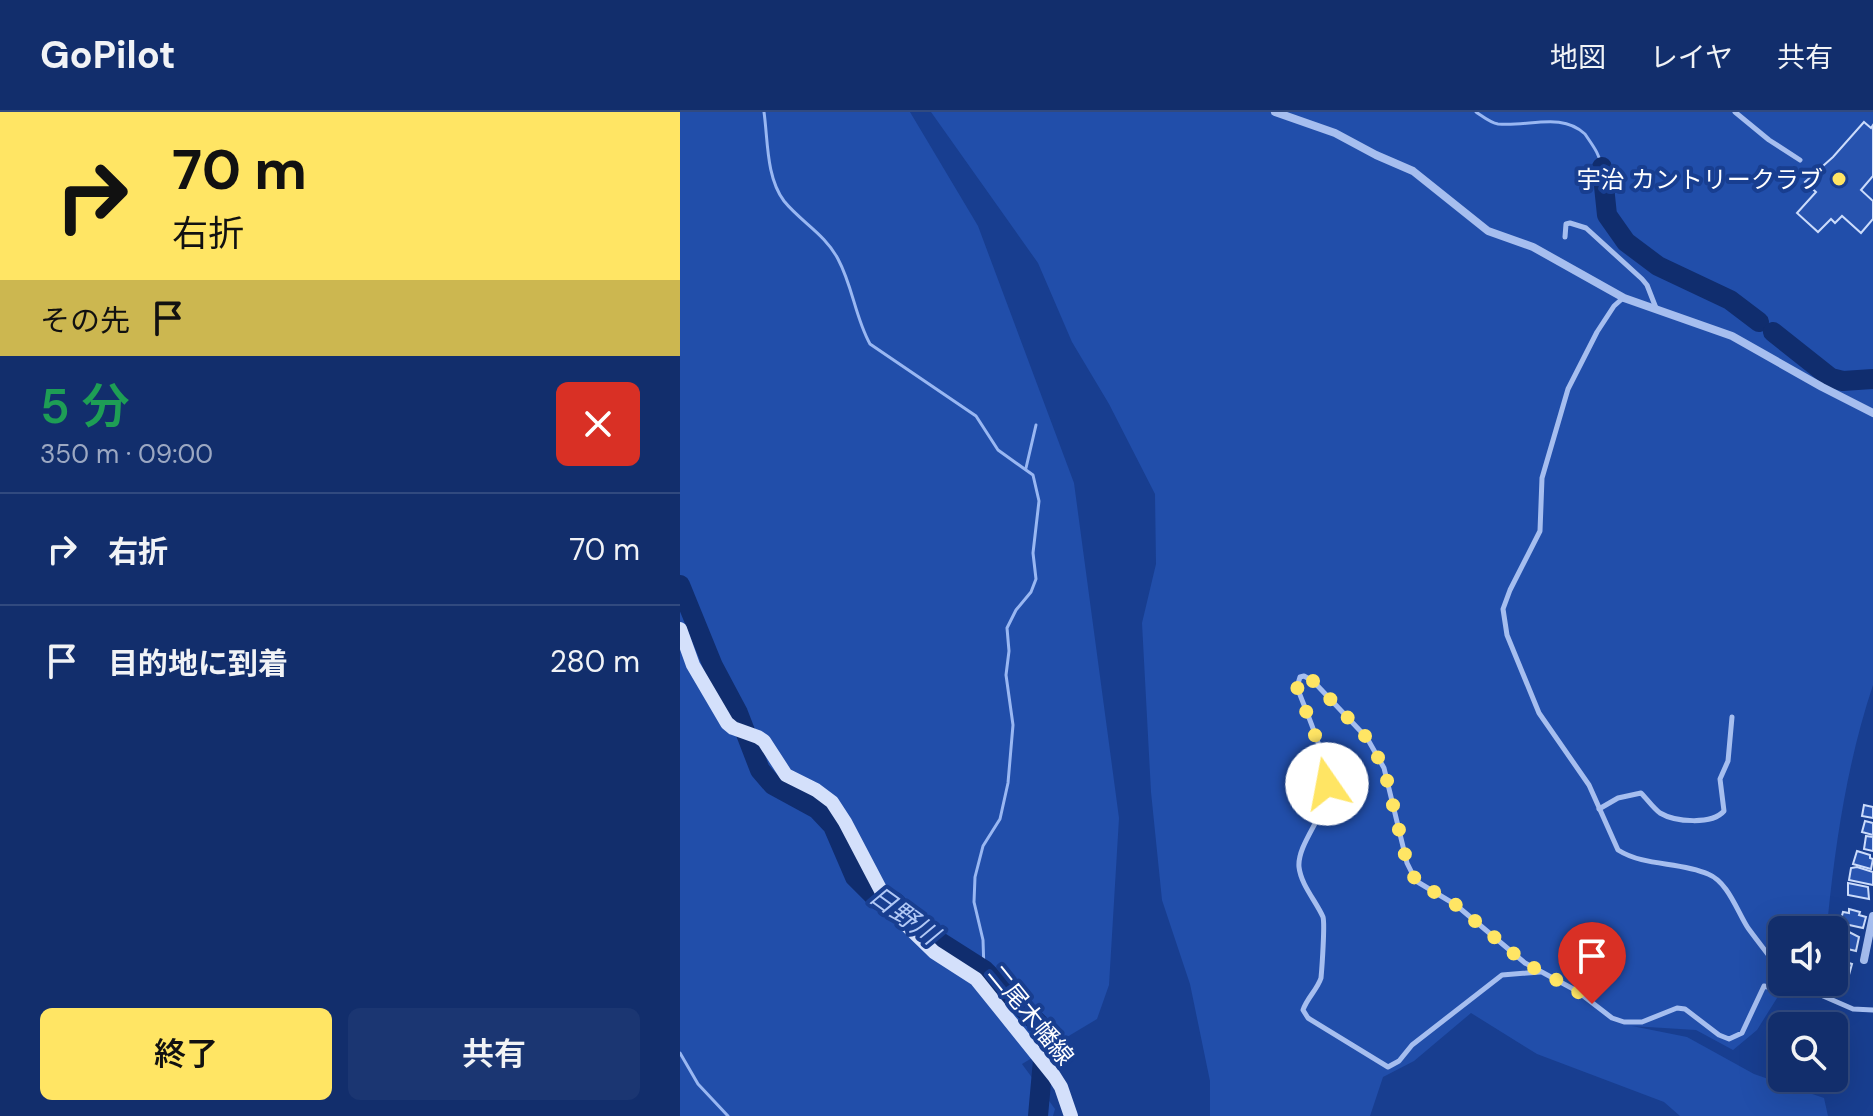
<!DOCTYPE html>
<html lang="ja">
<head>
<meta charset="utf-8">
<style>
  body { margin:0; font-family:"DM Sans","Noto Sans JP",sans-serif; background:#1b3672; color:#f1f3f6; height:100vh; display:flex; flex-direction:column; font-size:30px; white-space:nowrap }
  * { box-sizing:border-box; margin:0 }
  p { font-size:26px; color:#9ca8c2 }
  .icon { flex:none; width:44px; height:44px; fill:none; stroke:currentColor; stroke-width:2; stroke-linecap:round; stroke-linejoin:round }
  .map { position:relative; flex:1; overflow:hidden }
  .side { display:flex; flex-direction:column; background:#122e6c; width:680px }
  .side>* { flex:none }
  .hud { background:#ffe564; color:#111; overflow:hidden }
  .buttons { position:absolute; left:1088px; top:804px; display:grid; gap:16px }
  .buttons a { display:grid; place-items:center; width:80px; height:80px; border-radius:12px; background:#122e6c; box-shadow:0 8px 32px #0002,0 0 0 2px #314a7f; font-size:40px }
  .pin { position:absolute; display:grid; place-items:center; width:68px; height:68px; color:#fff; margin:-82px -34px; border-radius:50% 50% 50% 0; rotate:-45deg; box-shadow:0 0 8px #0007 }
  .pin .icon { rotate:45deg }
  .me { position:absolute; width:88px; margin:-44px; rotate:348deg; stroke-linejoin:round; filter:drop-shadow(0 0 6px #0008) }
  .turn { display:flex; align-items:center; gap:28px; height:168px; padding:0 40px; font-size:36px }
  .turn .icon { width:104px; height:104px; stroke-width:2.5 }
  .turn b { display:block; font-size:56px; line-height:68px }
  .then { display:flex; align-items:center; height:76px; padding:0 40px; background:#0003; gap:16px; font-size:30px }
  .round { display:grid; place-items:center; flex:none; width:84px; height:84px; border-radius:12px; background:#1b3672 }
  .head { display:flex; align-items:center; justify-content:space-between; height:136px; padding:0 40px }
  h1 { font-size:48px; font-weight:600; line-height:60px; color:#1e9e55 }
  .cta { display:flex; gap:16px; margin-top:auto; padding:16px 40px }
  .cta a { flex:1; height:92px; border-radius:12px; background:#ffe564; color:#111; font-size:32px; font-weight:600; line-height:92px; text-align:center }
  .cta a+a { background:#1b3672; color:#f1f3f6 }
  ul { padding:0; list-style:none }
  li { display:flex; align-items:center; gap:24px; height:112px; padding:0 40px; border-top:2px solid #314a7f }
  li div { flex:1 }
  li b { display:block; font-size:30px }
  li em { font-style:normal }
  header { display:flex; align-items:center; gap:48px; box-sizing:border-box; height:112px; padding:0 40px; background:#122e6c; border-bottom:2px solid #314a7f }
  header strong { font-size:38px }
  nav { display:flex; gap:44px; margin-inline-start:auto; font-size:28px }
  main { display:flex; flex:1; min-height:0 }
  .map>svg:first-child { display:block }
  .green { fill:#214eaa }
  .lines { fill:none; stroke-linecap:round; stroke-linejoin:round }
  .stream { stroke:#99b7f2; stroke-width:3 }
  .river { stroke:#102d6e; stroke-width:20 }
  .building { fill:#2753af; stroke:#ccdcfb; stroke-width:2 }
  .lane { stroke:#a6beef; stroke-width:5 }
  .street { stroke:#a6beef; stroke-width:8 }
  .secondary { stroke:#d4e0fb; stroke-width:14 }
  .route { stroke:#ffe564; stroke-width:14; stroke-dasharray:0 25.2 }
  .poi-dot { fill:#ffe564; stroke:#183e90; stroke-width:3 }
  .labels { text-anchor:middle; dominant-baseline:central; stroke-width:8; stroke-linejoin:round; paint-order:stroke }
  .poi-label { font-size:24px; fill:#fff; stroke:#183e90; text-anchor:end }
  .street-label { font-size:24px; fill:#fff; stroke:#183e90 }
  .water-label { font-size:26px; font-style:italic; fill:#b2c9f6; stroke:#183e90 }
</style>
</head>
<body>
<header>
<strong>GoPilot</strong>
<nav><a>地図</a><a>レイヤ</a><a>共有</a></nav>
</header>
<main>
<section class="side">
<div class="hud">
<div class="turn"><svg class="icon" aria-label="right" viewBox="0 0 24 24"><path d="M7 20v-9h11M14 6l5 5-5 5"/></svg><div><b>70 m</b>右折</div></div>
<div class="then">その先<svg class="icon" aria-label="arrive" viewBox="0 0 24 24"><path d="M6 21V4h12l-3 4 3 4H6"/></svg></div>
</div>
<div class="head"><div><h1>5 分</h1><p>350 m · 09:00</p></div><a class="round" style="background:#d93025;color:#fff"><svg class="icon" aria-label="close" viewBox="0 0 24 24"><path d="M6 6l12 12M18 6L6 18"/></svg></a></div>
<ul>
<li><svg class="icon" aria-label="right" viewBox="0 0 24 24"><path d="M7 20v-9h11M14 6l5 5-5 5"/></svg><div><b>右折</b></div><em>70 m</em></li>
<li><svg class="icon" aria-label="arrive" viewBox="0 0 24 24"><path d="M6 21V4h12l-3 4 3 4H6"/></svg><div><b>目的地に到着</b></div><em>280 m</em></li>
</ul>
<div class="cta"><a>終了</a><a>共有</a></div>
</section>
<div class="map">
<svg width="1193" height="1004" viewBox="0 0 1193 1004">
  <rect width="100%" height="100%" fill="#183e90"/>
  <!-- green -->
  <g class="green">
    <polygon points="0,0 230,0 298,114 394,371 439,706 429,873 417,907 342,952 375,997 373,1004 0,1004"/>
    <path d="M251,0h942v573c-25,75 -37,153 -45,231l-5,14h-41v52h5l-30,48 -24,20 -37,-20 -64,-4 55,11 67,37 70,24 4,18h-148l-16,-14 -127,-48 -66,-41 -57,48 -31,16 -13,39h-160v-35l-20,-97 -28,-84 -11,-108 -9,-169 14,-59 -1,-70 -46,-90 -37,-62 -34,-79z"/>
  </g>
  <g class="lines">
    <!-- stream -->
    <g class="stream">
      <path d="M84,0c4,28 2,65 20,89 17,21 41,33 54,58 15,28 17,58 32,85l106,72 22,34 35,25 6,26 -6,52 3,26 -5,13 -15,18 -9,18 2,23 -3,24 7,50 -5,58 -8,36 -17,27 -8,31 -1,25 9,38 1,30"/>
      <path d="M796,0c6,4 15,11 22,12 32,3 63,-12 87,10 8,12 14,19 17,33"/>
      <polyline points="346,356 356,313"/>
      <polyline points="0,941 18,972 48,1004"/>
    </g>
    <!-- river -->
    <g class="river">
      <polyline points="922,55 927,103 946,130 978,154 1050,188 1079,210"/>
      <polyline points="1093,220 1151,266 1163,269 1193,267"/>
      <polyline points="0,473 33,554 58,601 80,658 93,673 137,697 153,714 175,765 198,788 215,790 241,818 304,858 359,912 365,926 358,1004"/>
    </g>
  </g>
  <!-- building -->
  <g class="building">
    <polygon points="1184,10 1191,16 1193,13 1193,64 1181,78 1193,89 1193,107 1181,121 1162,104 1155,111 1151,107 1138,120 1117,101 1136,80 1125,70 1153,45"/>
    <polygon points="1184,693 1193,695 1193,706 1182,704"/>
    <polygon points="1185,709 1193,711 1193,723 1182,720"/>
    <polygon points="1186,724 1193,725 1193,739 1184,737"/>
    <polygon points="1177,739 1190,743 1190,746 1193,747 1191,757 1173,752"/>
    <polygon points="1177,755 1193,760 1193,773 1169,768 1171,756"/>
    <polygon points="1168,771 1188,775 1189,787 1168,783"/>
    <polygon points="1169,797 1180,800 1179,803 1186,805 1183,816 1160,811 1163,800 1169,801"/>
    <polygon points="1169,820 1179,825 1176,839 1159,835 1159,823 1168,823"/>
    <polygon points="1159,848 1172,852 1169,863 1156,861"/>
  </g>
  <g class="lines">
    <!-- lane -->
    <g class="lane">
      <polyline points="1055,0 1089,28 1120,48"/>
      <polyline points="885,125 886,112 890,111 906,116 962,167 967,173 976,196"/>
      <path d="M943,186l-9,8 -17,26 -29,57 -26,89 -2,53 -30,59 -7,19 4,26 32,78 50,72 29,65c27,17 61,11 90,24 20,8 29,37 40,54 11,15 23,30 34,45"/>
      <path d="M919,697l19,-11 23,-5c6,6 12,15 19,20 15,9 52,12 64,-2l-4,-32 8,-18 4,-44"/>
      <path d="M860,860l-38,3 -90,70 -13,16 -11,6 -80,-49 -5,-8c4,-12 14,-20 18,-32 1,-11 4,-54 2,-61 -7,-16 -22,-32 -24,-50 -2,-22 25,-50 28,-74 4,-27 -20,-79 -30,-106l3,-10 4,-1 9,5 54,57 17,30 23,95 9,18 40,24 69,58 52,28 35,27 12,4h18l35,-14 8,1 34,26 10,4 13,-6 22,-47 15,4 26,-1"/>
      <polyline points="1111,870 1173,897 1193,898"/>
    </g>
    <!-- street -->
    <g class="street">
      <polyline points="595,0 655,21 696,43 733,59 808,119 853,135 944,186 1052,224 1142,275 1193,301"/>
      <polyline points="1184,848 1193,804"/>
    </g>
    <!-- secondary -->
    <polyline class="secondary" points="0,517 13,553 47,611 53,616 78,625 84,629 106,663 136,678 152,690 165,710 208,792 219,806 254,840 296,867 374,964 381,975 391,1004"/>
  </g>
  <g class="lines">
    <!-- route -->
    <polyline class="route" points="647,672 642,642 617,575 620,565 633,569 687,626 704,656 727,751 736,769 776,793 845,851 897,879 912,892"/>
  </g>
  <!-- markers -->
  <circle class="poi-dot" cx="1159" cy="67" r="8"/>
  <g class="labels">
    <!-- poi labels -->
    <g class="poi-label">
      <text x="1143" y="67">宇治 カントリークラブ</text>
    </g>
    <!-- street labels -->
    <g class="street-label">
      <text transform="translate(351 903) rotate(51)">二尾木幡線</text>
    </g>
    <!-- water labels -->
    <g class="water-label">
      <text transform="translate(224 803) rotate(36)">日野川</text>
    </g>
  </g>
</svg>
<div class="buttons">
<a><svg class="icon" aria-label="sound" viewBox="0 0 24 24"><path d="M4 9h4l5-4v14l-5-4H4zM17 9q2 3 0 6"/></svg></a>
<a><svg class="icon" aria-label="search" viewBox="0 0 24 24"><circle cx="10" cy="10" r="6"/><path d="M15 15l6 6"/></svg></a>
</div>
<div class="pin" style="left:912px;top:892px;background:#d93025"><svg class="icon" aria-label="arrive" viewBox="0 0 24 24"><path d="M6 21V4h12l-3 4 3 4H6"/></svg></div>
<svg class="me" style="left:647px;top:672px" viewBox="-20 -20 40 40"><circle r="19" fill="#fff"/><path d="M0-13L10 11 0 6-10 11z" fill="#ffe564"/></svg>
</div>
</main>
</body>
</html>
